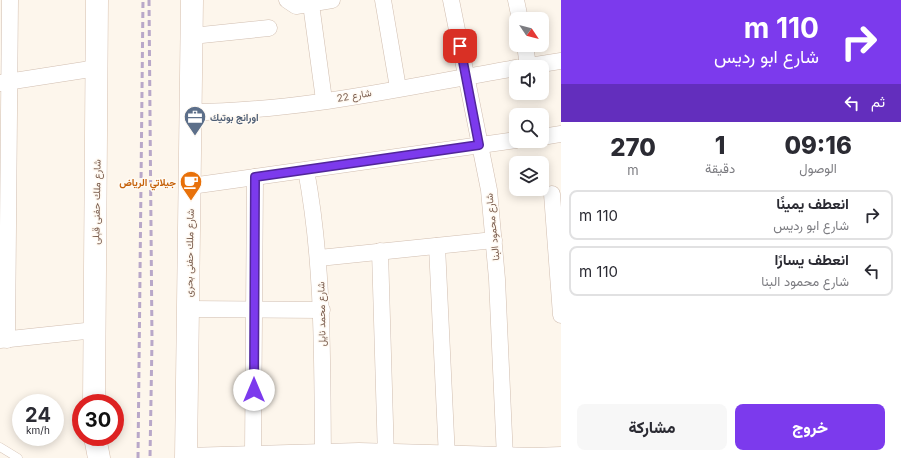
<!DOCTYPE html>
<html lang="ar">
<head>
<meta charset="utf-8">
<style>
  body { margin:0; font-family:Inter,Vazirmatn,sans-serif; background:#f7f7f7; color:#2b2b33; direction:rtl; height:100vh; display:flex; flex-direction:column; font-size:15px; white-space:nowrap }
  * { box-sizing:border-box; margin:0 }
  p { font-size:13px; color:#7c7c81 }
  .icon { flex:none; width:22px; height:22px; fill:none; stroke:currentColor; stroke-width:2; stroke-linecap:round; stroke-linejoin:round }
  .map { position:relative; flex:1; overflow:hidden; direction:ltr }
  .panel { display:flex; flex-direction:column; background:#fff; width:340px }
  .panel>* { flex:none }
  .banner { background:#7c3aed; color:#fff; overflow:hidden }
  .needle { width:26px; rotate:125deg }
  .controls { position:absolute; left:509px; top:12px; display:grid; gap:8px }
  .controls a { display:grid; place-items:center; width:40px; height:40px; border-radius:8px; background:#fff; box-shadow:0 2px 10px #0003; font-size:20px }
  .speed { position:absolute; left:12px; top:394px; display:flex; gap:8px; font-size:20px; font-weight:700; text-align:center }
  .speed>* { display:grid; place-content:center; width:52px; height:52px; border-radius:50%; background:#fff; box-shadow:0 2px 10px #0003; line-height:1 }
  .speed small { font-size:10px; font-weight:400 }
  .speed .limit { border:6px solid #d22; background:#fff; color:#111 }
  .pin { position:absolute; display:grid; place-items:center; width:34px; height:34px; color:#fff; margin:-17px; border-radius:8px; box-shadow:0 2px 6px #0006 }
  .me { position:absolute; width:44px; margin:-22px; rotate:0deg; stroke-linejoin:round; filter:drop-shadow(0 0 3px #0008) }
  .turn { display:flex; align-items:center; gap:14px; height:84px; padding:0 16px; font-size:18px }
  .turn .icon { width:52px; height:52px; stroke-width:2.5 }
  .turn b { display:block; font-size:28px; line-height:34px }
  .then { display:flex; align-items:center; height:38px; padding:0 16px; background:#0003; gap:8px; font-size:15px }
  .eta { display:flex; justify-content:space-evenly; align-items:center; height:68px; text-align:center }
  .eta b { font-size:24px; font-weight:800; line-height:28px }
  .cta { display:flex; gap:8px; margin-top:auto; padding:8px 16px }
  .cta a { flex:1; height:46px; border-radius:8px; background:#7c3aed; color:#fff; font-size:16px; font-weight:800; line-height:46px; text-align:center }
  .cta a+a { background:#f7f7f7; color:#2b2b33 }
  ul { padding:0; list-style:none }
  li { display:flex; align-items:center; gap:12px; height:50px; margin:0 8px 6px; padding:0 8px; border:2px solid #e1e1e2; border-radius:8px }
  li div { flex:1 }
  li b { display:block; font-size:15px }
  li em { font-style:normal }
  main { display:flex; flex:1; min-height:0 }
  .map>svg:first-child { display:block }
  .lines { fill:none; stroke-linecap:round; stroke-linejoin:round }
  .lane-casing { stroke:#d1beb0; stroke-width:9 }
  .street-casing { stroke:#d1beb0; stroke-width:17 }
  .secondary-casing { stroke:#d6c0b0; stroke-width:23 }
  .lane { stroke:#fff; stroke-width:8 }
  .street { stroke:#fff; stroke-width:16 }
  .secondary { stroke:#fff; stroke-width:22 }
  .rail { stroke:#b9a8c9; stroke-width:3; stroke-dasharray:6 4; stroke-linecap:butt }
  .route-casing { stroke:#51269a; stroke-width:10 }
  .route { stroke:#7c3aed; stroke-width:7 }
  .labels { text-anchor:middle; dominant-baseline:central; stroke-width:3; stroke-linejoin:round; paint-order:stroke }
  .street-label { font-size:10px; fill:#7a5c4d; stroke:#fffaf3 }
  .service-label { font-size:10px; font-weight:bold; fill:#4e5e75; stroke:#fffaf3; text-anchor:start }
  .food-label { font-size:10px; font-weight:bold; fill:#c56008; stroke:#fffaf3; text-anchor:end }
</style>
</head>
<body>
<main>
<section class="panel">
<div class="banner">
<div class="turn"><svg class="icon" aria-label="right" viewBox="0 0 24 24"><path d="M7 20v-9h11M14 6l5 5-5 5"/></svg><div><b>110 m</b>شارع ابو رديس</div></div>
<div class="then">ثم<svg class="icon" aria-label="left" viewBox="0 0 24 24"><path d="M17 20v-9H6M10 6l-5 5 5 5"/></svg></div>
</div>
<div class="eta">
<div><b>09:16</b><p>الوصول</p></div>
<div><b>1</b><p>دقيقة</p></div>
<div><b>270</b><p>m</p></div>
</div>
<ul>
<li><svg class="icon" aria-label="right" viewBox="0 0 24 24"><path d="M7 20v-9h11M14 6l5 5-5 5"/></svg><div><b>انعطف يمينًا</b><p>شارع ابو رديس</p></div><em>110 m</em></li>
<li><svg class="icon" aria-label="left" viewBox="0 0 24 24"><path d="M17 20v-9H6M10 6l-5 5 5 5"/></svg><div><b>انعطف يسارًا</b><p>شارع محمود البنا</p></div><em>110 m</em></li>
</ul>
<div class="cta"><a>خروج</a><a>مشاركة</a></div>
</section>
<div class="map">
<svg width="561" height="458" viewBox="0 0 561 458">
  <rect width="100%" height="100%" fill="#fdf6ec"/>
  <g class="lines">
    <!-- lane casing -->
    <g class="lane-casing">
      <polyline id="lane" points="0,447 18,458"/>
    </g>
    <!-- street casing -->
    <g class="street-casing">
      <g id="street">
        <polyline points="287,0 296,6 332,0"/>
        <polyline points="383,0 398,88"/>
        <polyline points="451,0 489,190 497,279 505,458"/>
        <polyline points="516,0 520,19"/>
        <polyline points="311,4 324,100"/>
        <polyline points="192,36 269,28"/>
        <polyline points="525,45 528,66"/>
        <polyline points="523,67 561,61"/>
        <polyline points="0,83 97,68"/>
        <path d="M191,112c109,0 218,-26 325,-44"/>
        <polyline points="542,137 561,134"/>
        <path d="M306,170c18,96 16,191 17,288"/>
        <polyline points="191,186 516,140"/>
        <polyline points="552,194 561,315"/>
        <polyline points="437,246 447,458"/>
        <polyline points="380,251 386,458"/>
        <polyline points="319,258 494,240"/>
        <polyline points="188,309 322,310"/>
        <polyline points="0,340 95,330"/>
        <polyline points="7,340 10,0"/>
        <polyline points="253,454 255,177"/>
        <polyline points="186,456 359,451 533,456 561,455"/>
      </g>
    </g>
    <!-- secondary casing -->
    <g class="secondary-casing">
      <g id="secondary">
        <polyline points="94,403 97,0"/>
        <polyline points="95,437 99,458"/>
        <polyline points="186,458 192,0"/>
      </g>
    </g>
    <!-- lane -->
    <use href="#lane" class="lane"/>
    <!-- street -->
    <use href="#street" class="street"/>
    <!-- secondary -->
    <use href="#secondary" class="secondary"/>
    <!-- rail -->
    <g class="rail">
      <polyline points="149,0 152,340 150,458"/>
      <polyline points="138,458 143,0"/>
    </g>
  </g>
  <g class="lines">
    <!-- route casing -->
    <g class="route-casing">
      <polyline id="route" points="254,390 255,177 479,145 460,46"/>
    </g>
    <!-- route -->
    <use href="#route" class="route"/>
  </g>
  <!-- icons -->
  <defs>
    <g id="office-pin" transform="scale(1.15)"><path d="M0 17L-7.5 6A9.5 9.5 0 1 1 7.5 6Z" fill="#5c6f8a" stroke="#fffaf3"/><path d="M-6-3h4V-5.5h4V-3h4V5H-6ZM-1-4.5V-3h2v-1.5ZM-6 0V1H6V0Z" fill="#fff"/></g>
    <g id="cafe-pin" transform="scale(1.15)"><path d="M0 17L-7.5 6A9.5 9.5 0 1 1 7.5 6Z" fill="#e8710a" stroke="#fffaf3"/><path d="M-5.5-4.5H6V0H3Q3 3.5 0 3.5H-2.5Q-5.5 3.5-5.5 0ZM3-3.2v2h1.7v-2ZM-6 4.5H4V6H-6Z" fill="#fff"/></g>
  </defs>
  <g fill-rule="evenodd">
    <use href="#office-pin" x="195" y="117"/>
    <use href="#cafe-pin" x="191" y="182"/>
  </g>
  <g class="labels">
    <!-- street labels -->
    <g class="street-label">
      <text transform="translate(354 95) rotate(-10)">شارع 22</text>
      <text transform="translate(96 202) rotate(-89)">شارع ملك حفنى قبلى</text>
      <text transform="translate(492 227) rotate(-96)">شارع محمود البنا</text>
      <text transform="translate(189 253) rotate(-89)">شارع ملك حفنى بحرى</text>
      <text transform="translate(321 314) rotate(-91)">شارع محمد نايل</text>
    </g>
    <!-- service labels -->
    <g class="service-label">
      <text x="210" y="117">اورانج بوتيك</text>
    </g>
    <!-- food labels -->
    <g class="food-label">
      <text x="176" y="182">جيلاتي الرياض</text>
    </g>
  </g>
</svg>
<div class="controls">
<a><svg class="needle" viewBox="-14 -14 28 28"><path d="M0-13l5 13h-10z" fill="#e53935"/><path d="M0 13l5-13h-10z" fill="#7c7c81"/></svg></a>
<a><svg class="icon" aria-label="sound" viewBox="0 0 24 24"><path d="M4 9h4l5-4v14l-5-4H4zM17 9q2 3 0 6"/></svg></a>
<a><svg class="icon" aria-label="search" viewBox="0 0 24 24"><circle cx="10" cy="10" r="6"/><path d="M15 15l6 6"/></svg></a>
<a><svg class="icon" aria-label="layers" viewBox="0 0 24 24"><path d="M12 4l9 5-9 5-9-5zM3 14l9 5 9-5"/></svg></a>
</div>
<div class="speed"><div>24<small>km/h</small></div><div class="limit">30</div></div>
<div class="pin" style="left:460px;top:46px;background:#d93025"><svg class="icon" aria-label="arrive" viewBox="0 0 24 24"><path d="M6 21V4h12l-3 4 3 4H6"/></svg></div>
<svg class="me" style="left:254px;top:390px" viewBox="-20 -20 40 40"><circle r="19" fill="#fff"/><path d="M0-13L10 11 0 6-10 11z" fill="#7c3aed"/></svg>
</div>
</main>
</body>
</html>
